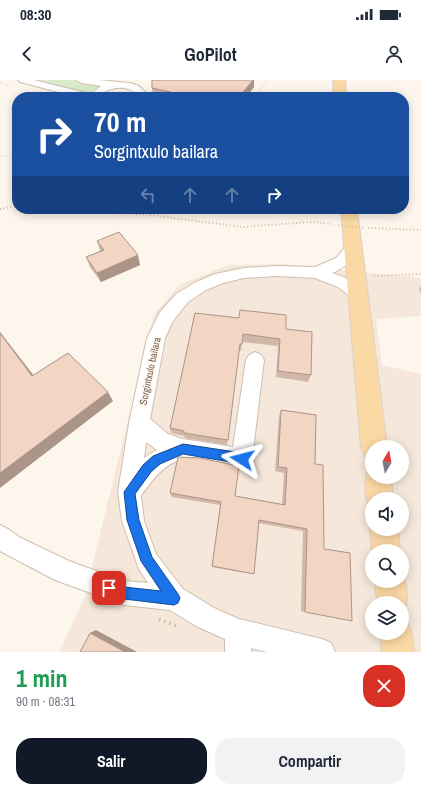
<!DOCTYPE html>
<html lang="es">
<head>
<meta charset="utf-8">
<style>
  body { margin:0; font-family:"Archivo Narrow",sans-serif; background:#f2f2f3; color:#1f2937; height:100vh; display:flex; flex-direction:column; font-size:15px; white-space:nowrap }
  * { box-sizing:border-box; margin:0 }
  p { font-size:13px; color:#747a83 }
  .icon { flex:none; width:22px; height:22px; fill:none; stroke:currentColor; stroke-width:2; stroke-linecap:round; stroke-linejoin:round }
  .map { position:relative; height:572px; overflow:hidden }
  .sheet { display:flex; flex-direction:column; background:#fff; flex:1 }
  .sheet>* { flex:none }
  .banner { position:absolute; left:12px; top:12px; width:397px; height:122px; border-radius:16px; box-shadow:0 2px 10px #0003; background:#1a4fa0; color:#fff; overflow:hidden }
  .needle { width:26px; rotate:10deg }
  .fabs { position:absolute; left:365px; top:360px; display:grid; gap:8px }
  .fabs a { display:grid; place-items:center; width:44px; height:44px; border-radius:50%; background:#fff; box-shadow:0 2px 10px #0003; font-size:20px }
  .pin { position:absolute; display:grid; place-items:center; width:34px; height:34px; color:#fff; margin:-17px; border-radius:8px; box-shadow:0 2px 6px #0006 }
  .me { position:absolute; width:44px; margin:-22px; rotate:279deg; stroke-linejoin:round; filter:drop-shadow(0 0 3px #0008) }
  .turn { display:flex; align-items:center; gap:14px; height:84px; padding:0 16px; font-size:18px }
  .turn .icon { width:52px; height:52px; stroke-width:2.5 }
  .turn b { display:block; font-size:28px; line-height:34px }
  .lanes { display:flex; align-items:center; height:38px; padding:0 16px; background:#0003; justify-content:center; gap:20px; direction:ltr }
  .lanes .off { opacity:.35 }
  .round { display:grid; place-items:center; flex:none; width:42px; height:42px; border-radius:16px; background:#f2f2f3 }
  .head { display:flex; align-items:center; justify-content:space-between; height:68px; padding:0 16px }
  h1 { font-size:24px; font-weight:800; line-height:30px; color:#1e9e55 }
  .button { display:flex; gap:8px; margin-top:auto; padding:8px 16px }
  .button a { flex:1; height:46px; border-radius:16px; background:#111827; color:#fff; font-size:16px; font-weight:800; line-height:46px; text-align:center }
  .button a+a { background:#f2f2f3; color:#1f2937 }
  .status { display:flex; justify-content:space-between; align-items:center; height:28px; padding:0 20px; background:#fff; direction:ltr }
  .status svg { height:11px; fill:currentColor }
  header { display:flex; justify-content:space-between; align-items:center; height:52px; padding:0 16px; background:#fff; font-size:18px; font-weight:800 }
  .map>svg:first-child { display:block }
  .residential { fill:#f5e8da; fill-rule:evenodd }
  .green { fill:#d8ecc9 }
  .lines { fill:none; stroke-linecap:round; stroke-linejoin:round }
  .minor-casing { stroke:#d1beb0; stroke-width:2 }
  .major-casing { stroke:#dad1cd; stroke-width:2 }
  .path-far2 { stroke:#d9b8a5; stroke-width:1.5; stroke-dasharray:0.5 2; stroke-linecap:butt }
  .path-far1 { stroke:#d9b8a5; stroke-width:2; stroke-dasharray:1 2.5; stroke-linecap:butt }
  .path { stroke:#d9b8a5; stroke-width:3.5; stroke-dasharray:1.5 4; stroke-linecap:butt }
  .minor { fill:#fff; fill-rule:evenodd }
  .major { fill:#fbd9a5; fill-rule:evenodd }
  .path-bridge { stroke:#d9b8a5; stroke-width:2; stroke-dasharray:1 2.5; stroke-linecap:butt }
  .wall { fill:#d1b7a8 }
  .shaded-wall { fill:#aa9588 }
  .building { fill:#f3d5c3; stroke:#aa9588 }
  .route { fill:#1a73e8; stroke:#114b97 }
  .labels { text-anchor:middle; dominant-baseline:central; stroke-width:4; stroke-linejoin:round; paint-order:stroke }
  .street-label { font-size:10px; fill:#7a5c4d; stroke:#fffaf3 }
</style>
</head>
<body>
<div class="status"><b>08:30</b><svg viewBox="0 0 49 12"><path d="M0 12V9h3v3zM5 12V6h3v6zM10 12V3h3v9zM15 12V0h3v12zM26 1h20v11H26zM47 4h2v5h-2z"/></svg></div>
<header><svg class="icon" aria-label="back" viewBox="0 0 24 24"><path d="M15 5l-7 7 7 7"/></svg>GoPilot<svg class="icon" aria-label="person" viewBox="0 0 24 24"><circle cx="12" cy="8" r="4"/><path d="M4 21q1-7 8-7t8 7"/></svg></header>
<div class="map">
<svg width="421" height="572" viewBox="0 0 421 572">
  <rect width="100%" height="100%" fill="#fdf6ec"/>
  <!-- residential -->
  <path class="residential" d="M283,184l138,14v38l-45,3 6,46 39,9v278h-362l25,-53 70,-285 25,-29 49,-20zM372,367h30v30h-30zM372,419h30v30h-30zM372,471h30v30h-30zM372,523h30v30h-30z"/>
  <!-- green -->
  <polygon class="green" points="31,0 73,0 100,6 92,10 90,14"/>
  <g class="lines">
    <!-- minor casing -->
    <g class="minor-casing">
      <g id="minor">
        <path d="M18,0h16l56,14 11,-8 -20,-3 -5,-3h22l32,3 9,3 6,6 -1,5h-10l1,-4c-9,-8 -23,-6 -32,0 -2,1 -2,3 -4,4 -10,5 -66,-12 -79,-15z"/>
        <path d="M353,162l5,2 2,3c-7,12 -15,21 -28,26 11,4 27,9 33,20l-2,4 -6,2 -6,-2 -13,-10 -23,-9 -38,-2 -33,2 -21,5 -17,7 -18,12 -15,19 -8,17 -15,81 18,15 15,5 50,8 13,-87 3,-5 6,-3 6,3 3,5 -12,99 -3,7 -7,3c-11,-2 -53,-11 -61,-9 -18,4 -30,22 -40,36l3,25 12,33 27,35 31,19 25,11 83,20 9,4 4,9h-68l-16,-4v4h-26v-13l-29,-13 -26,-16 -46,-5 -69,-25 -55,-29v-26l8,4 11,8 50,24 55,20 24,2 -9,-14 -17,-48 -4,-29 11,-69 18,-85 13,-26 16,-18 20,-12 19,-8 29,-6 33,-2 38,1 21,-9 12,-14zM146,362l11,8 -13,8z"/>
      </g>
    </g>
    <!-- major casing -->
    <g class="major-casing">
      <g id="major">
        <polygon points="333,0 345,0 346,17 334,17"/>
        <polygon points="341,129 357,129 387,367 372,367 372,378 365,376 361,367"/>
        <path d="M372,386v11h19l2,22h-21v10c-9,-9 -8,-30 -3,-41z"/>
        <polygon points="372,444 372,449 398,449 400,471 372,472 370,449"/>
        <path d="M402,494c5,12 8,29 0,40v-11h-25l-2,-22h27z"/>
        <polygon points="402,539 407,542 412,553 414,572 382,572 380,553 402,553"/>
      </g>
    </g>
    <!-- path-far2 -->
    <g class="path-far2">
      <polyline points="0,3 12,6"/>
      <polyline points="255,17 268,0"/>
      <polyline points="0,76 17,77"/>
    </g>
    <!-- path-far1 -->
    <g class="path-far1">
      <polyline points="0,129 17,126"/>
      <polyline points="98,129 114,133 151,135 242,147 311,142 334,144"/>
      <polyline points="368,148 421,150"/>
      <polyline points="374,196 421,194"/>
    </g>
    <!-- path -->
    <polyline class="path" points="159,539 176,546"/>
    <!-- minor -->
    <use href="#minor" class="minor"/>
    <!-- major -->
    <use href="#major" class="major"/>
    <!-- path-bridge -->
    <polyline class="path-bridge" points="338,145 365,148"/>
  </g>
  <!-- wall -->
  <g class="wall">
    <polygon points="254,7 246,17 153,17 152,8"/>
    <polygon points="97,161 140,185 101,202 90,187 86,177 100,171"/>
    <polygon points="421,206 421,214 419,209"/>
    <polygon points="195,233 286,249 311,295 308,302 276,297 278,266 242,262 241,271 239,271 227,365 185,358 184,356 171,353 170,348"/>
    <polygon points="281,330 316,335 305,532 301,531 303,451 258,443 254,494 252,494 212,487 220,425 172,417 170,413 235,416 282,424 284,393 275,391 279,336"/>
  </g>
  <!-- shaded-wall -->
  <g class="shaded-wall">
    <polygon points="253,0 254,0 254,7 246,17 239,17"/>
    <polygon points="138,175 140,185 101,202 97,193"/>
    <polygon points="0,252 41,305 32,296 0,253"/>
    <polygon points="108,312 113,321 0,408 0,393"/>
    <polygon points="96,550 137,572 125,572 90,553"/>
  </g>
  <!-- building -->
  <g class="building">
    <polygon points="152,0 253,0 239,17 193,17 152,8"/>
    <polygon points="119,152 138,175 97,193 86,177 104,170 97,161"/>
    <polygon points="240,230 286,235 286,249 312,252 311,295 278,291 280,259 243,254 242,264 240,264 228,360 184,353 184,351 170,348 195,233 239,238"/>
    <polygon points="0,253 32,296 68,273 108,312 0,393"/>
    <polygon points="281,330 316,335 315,384 323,385 324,469 350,473 352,541 305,532 307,449 259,440 254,494 212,486 221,422 170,413 178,377 200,378 239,386 235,416 285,425 287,388 278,387"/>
    <polygon points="90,553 125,572 80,572"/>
  </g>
  <!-- route -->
  <polygon class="route" points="183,364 242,373 246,375 247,379 246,382 242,384 183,374 160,384 151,392 135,414 139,440 152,477 178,514 180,518 178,523 174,525 124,519 104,512 103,508 104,503 109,501 124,507 161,511 141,481 127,440 124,412 143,385 153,376"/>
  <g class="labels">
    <!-- street labels -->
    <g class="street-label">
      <text transform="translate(150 291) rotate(-78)">Sorgintxulo bailara</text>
    </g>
  </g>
</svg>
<div class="fabs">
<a><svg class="needle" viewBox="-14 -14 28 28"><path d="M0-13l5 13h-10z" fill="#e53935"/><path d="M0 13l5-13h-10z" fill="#747a83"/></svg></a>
<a><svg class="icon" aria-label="sound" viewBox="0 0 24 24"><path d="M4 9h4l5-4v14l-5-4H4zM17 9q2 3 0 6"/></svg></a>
<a><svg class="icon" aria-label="search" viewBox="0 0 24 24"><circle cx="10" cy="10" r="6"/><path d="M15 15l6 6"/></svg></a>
<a><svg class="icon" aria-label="layers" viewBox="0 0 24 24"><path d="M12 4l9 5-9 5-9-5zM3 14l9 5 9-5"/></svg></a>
</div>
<div class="pin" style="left:109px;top:508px;background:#d93025"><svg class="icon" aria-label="arrive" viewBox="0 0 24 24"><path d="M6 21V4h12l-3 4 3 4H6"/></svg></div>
<svg class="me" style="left:242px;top:379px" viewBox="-20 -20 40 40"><path d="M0-17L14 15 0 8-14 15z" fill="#1a73e8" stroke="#fff" stroke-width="4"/></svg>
<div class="banner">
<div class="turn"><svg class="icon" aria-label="right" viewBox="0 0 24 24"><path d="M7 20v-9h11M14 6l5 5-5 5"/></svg><div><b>70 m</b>Sorgintxulo bailara</div></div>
<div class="lanes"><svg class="icon off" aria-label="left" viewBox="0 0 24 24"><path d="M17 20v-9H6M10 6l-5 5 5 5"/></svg><svg class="icon off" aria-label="ahead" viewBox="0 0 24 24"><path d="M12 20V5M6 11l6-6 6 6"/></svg><svg class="icon off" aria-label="ahead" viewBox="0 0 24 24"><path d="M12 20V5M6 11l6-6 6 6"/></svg><svg class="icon" aria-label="right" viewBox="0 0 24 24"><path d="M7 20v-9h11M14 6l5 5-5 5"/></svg></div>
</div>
</div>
<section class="sheet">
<div class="head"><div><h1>1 min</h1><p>90 m · 08:31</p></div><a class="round" style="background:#d93025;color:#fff"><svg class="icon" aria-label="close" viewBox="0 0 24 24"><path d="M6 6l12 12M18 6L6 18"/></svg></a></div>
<div class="button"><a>Salir</a><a>Compartir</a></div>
</section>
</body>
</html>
